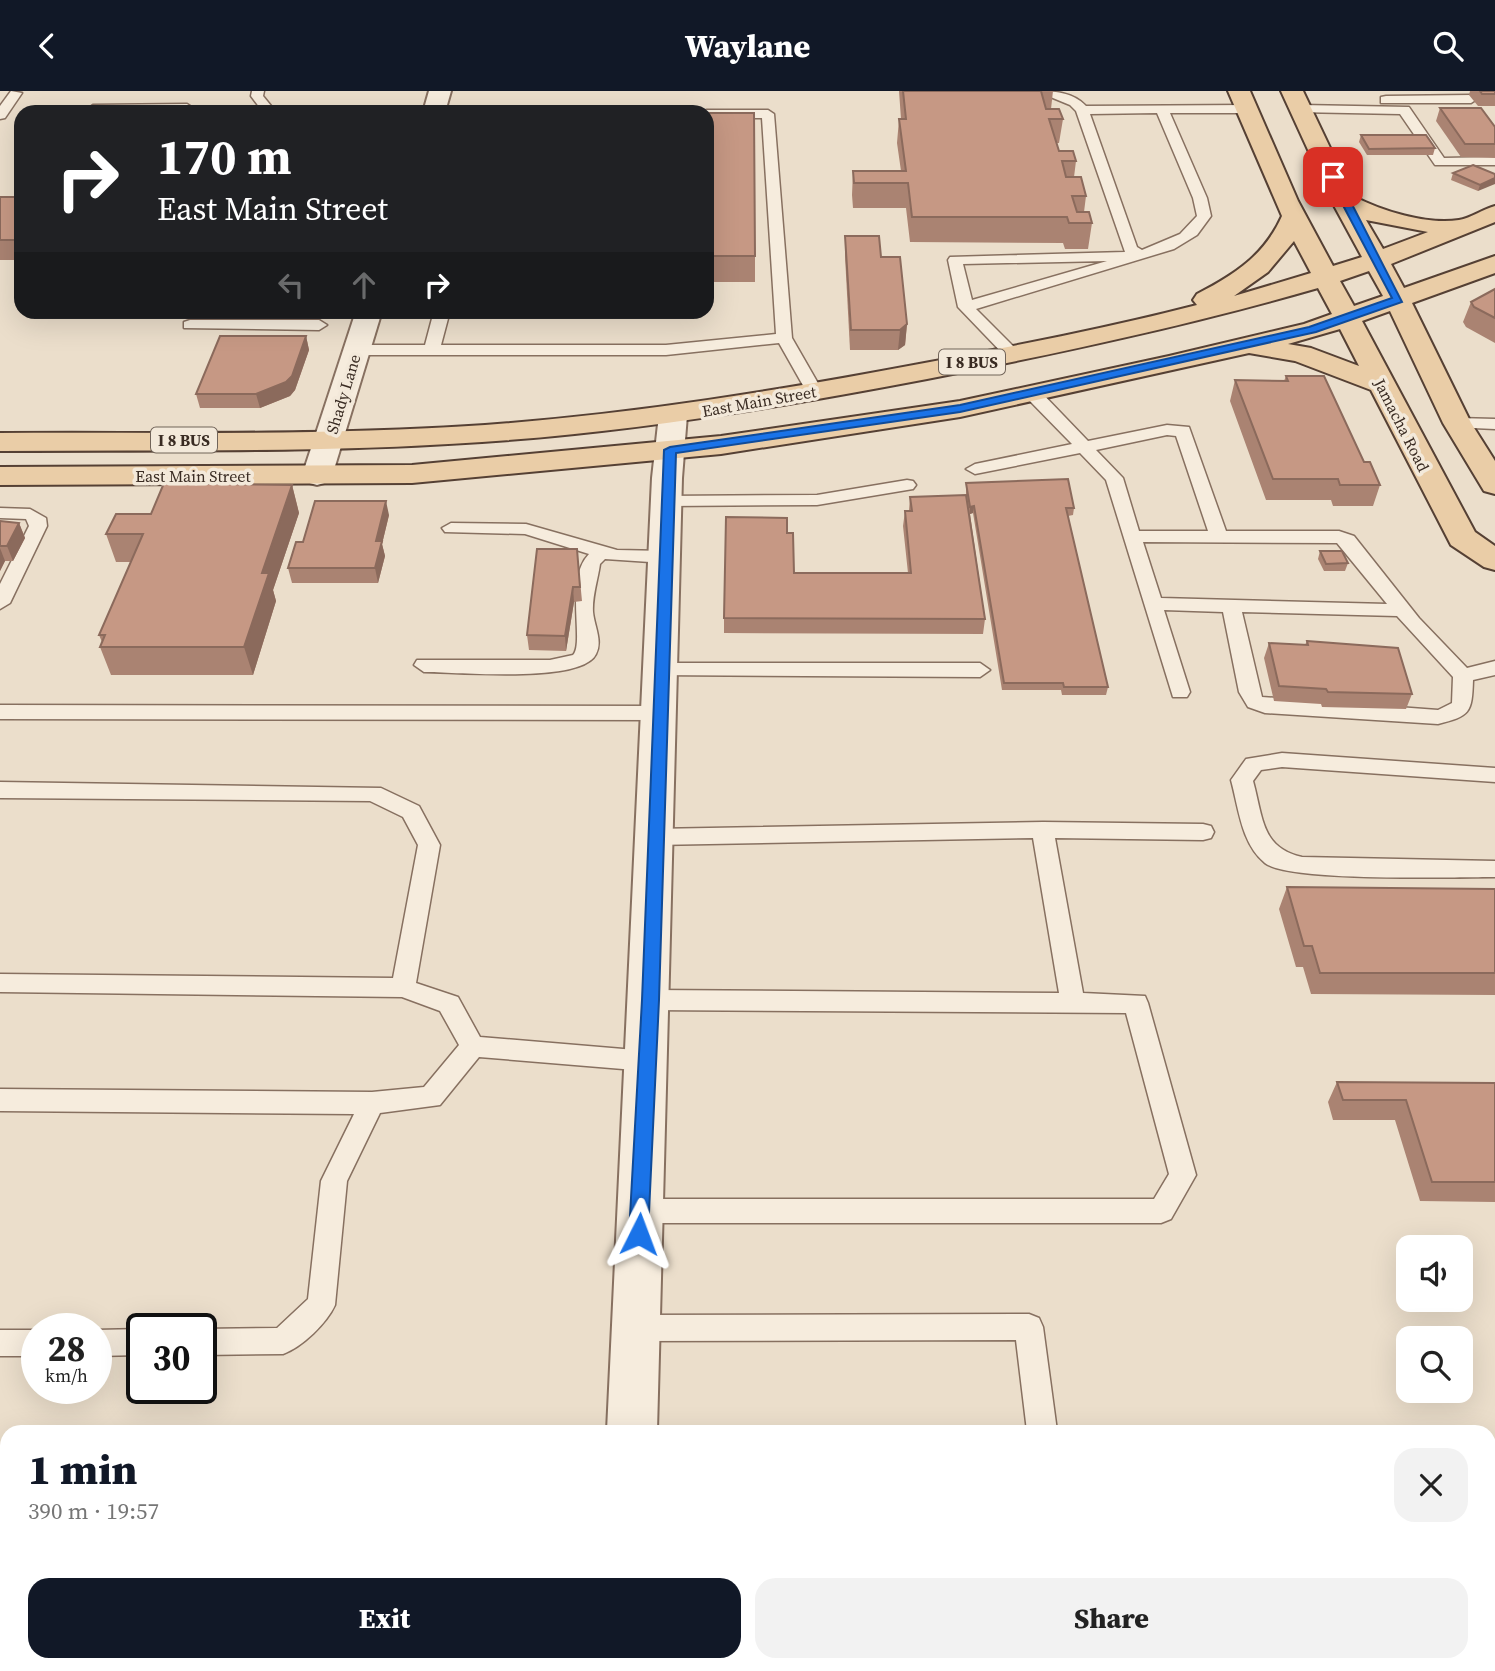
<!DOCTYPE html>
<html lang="en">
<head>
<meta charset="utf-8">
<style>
  body { margin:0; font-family:"Source Serif 4",serif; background:#f2f2f2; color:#222; height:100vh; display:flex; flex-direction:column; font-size:26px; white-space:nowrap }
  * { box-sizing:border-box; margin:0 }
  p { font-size:23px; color:#767676 }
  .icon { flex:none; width:38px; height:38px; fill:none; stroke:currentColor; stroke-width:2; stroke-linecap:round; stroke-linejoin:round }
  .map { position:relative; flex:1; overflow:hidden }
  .drawer { position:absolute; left:0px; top:1334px; width:1496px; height:247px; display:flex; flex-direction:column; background:#fff; border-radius:21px 21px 0 0; box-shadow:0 7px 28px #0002 }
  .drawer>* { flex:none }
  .banner { position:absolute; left:14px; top:14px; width:700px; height:214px; border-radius:21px; box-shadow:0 7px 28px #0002; background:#202124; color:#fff; overflow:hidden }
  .buttons { position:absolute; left:1396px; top:1144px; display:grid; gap:14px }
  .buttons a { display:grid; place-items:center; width:77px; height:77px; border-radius:14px; background:#fff; box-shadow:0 7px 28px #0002; font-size:35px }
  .speed { position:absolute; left:21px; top:1222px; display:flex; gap:14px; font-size:35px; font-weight:700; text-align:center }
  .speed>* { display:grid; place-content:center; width:91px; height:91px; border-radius:50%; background:#fff; box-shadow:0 7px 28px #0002; line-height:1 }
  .speed small { font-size:18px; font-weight:400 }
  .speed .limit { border:4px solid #111; border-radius:10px; background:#fff; color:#111 }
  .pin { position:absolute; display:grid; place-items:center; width:60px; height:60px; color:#fff; margin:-30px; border-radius:14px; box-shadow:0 4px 10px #0006 }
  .me { position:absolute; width:77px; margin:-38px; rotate:3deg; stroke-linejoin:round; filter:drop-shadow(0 0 5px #0008) }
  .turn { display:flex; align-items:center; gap:24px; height:147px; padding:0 28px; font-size:32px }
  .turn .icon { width:91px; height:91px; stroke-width:2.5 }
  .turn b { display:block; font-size:49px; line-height:60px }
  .lanes { display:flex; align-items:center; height:66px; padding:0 28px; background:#0003; justify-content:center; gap:35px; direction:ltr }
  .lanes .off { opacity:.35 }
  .round { display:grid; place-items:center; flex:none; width:74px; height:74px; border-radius:21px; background:#f2f2f2 }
  .overview { display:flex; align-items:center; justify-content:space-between; height:119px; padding:0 28px }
  h1 { font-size:42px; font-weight:800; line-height:52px; color:#111827 }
  .primary-button { display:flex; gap:14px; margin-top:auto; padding:14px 28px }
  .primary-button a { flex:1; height:80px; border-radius:21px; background:#111827; color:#fff; font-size:28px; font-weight:800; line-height:80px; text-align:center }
  .primary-button a+a { background:#f2f2f2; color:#222 }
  header { display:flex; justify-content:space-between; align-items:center; height:91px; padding:0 28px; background:#111827; color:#fff; font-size:32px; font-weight:800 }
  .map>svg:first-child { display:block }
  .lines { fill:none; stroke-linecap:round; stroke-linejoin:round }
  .lane-casing { stroke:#877060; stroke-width:3 }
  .street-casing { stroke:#877060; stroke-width:4 }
  .primary-casing { stroke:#554034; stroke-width:4 }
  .lane { fill:#f6ecdd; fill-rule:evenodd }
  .street { fill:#f6ecdd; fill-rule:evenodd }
  .primary { fill:#eacda7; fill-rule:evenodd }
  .wall { fill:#aa8372 }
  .shaded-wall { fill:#8b6a5c }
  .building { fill:#c69884; stroke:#8b6a5c; stroke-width:2 }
  .route { fill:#1a73e8; stroke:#114b97; stroke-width:2 }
  .labels { text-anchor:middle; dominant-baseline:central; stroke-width:7; stroke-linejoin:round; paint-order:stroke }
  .shield { fill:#f3e9da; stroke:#716459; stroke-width:2 }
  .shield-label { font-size:16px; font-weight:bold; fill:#392b22 }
  .far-street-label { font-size:16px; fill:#392b22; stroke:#f3e9da }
</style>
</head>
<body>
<header><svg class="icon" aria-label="back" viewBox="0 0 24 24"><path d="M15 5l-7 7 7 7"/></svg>Waylane<svg class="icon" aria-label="search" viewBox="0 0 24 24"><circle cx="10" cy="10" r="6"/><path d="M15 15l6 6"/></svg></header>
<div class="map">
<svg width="1495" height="1580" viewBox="0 0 1495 1580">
  <rect width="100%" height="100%" fill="#ebdecb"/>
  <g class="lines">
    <!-- lane casing -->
    <g class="lane-casing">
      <g id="lane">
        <polygon points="11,0 22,2 5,27 0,28 0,15"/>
        <polygon points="252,0 264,0 263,5 276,21 263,21 251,5"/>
        <path d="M1036,0c17,0 37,1 50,15l162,-1 6,4 -6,4h-78l37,85 4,18 -14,19 -23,14 -198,60 42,42 2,3 -8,5 -6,-2 -48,-50 -10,-47 2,-3 175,-5 -49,-141 -6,-6zM1157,22l36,85 4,18 -17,18 -38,16 -5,-3 -47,-133zM1107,170l-135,39 -9,-36z"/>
        <polygon points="1386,5 1471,4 1477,8 1471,12 1381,12 1381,6"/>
        <polygon points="187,13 193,17 191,21 84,21 93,14"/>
        <polygon points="1301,14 1409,16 1444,67 1495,66 1495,74 1435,74 1400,23 1296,21 1296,15"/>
        <polygon points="707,19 768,19 774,23 792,247 823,301 821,305 809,305 779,252 666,264 356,264 348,259 356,254 425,254 434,220 450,220 441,254 666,254 776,243 762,27 707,27 707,21 702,21"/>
        <polygon points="190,229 319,229 327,234 319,239 184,237 184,231"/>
        <path d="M1032,297l6,1 50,52 79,-16 22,2 37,104h113l15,5 65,82 48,50 28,-7v14l-22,5c-1,33 -3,36 -35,44l-173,-11 -17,-6 -9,-15 -16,-80 -59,-2 26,82 -3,5h-14l-67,-217 -26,-27 -105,21 -9,-5 9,-5 97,-20 -46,-47 -2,-4zM1167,344l9,1 32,95h-69l-16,-53 -27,-28zM1143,451l194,1 50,61 -226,-6zM1242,521l155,4 56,61 -1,26 -14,7 -176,-13z"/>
        <polygon points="1457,327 1495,328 1495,338 1451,336 1449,332"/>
        <polygon points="907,389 913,390 916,394 913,398 817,414 666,415 657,410 666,405 817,404"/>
        <polygon points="0,417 30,418 46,427 47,435 10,512 0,518 0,493 29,435 26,428 0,427"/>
        <path d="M451,432l75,1 91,26 48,1 9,6 -9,6 -60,-4 -5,5c-2,15 -8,32 -7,48 1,13 10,29 3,42 -14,30 -140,18 -172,18l-10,-7 3,-5h133l23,-5c12,-12 -9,-76 16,-101l-64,-20 -80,-2 -3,-4z"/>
        <polygon points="662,572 980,572 990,579 980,586 655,584 652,579"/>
        <polygon points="0,614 660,615 670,622 660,629 0,628"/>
        <path d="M1282,662l213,15v14l-213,-15 -21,3 -8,11c10,36 8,67 49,76l193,4v16c-39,0 -207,5 -230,-14 -24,-20 -26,-54 -34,-83l15,-21z"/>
        <path d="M0,691l381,6 38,18 21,39 -24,138 42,14 22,40 167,14 9,3 4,7 -4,7 -9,3 -168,-14 -39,48 -60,8 -33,68 -12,124c-8,18 -33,42 -52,49l-82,1v-26l76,-1 31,-29 13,-118 33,-67 -354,-3v-22l372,3 52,-5 35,-42 -19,-34 -38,-14 -402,-5v-18l393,4 25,-133 -15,-28 -33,-16 -370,-3z"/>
        <polygon points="1043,731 1203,733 1211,735 1214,741 1211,747 1203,749 1055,747 1083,902 1145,905 1148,912 1196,1084 1171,1128 1161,1132 640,1132 630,1128 627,1120 630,1112 640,1108 1154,1108 1169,1083 1126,922 650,919 641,916 638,909 641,902 650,899 1059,902 1033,747 654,754 646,752 643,746 646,740 654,738"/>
        <polygon points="1029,1223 1039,1227 1043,1236 1057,1340 1027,1340 1016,1249 635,1250 625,1246 621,1237 625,1228 635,1224"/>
        <polygon points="142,1238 142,1264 96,1265 96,1239"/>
        <rect x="0" y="1239" width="37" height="26"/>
      </g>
    </g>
    <!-- street casing -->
    <g class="street-casing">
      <g id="street">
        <polygon points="429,0 451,0 445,21 423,21"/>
        <polygon points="356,220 382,220 332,385 328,391 317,394 306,391 302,385"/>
        <polygon points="673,315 683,318 687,324 682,387 657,1340 607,1340 652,387 659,324 663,318"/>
        <rect x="595" y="1573" width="56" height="7"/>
      </g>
    </g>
    <!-- primary casing -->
    <g class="primary-casing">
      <path id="primary" d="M1228,0h22l48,110 35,65 29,-9 -31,-57 -50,-109h22l50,105c28,15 74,29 106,24 12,-2 24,-11 36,-14v16l-104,42 13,24 91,-32v17l-83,30 59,120 24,38v33l-11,-3 -41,-68 -53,-112 -28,10 113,211 20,14v24l-11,-3 -33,-22 -80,-155 -76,-29 -46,-8 -289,64 -239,37 -309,29 -412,2v-18l412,-2 309,-29 239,-35 209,-45 135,-32 28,-10 -14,-26c-128,37 -259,65 -391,91 -147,28 -295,53 -445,63 -160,11 -321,8 -482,9v-18c162,-1 324,3 485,-8 150,-11 297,-35 445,-63 89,-17 178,-34 267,-57l-4,-5 4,-6c37,-19 67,-38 85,-78zM1366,129l62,12 -45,17zM1294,150l17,32 -77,23 34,-24zM1369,180l14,25 -29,10 -14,-25zM1340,238l19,37 -48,-18 -23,-4z"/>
    </g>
    <!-- lane -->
    <use href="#lane" class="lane"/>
    <!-- street -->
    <use href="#street" class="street"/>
    <!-- primary -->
    <use href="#primary" class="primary"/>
  </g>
  <!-- wall -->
  <g class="wall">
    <polygon points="899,0 1053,0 1051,18 1063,28 1059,52 1057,52 1059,60 1076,70 1074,86 1086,105 1084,121 1092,132 1088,158 1065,158 1063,152 910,151 906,117 853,117 852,104 853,80 901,80 897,52 899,28 901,28"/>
    <polygon points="1470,0 1495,0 1495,15 1478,15 1469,4"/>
    <polygon points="1440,17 1495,36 1495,67 1461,66 1436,30"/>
    <polygon points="707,22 755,165 755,191 707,191"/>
    <polygon points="1361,44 1435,57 1433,64 1367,64 1359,51"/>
    <polygon points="1453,82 1495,83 1478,100 1451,89"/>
    <rect x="0" y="106" width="21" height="63"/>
    <polygon points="845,145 881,166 907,233 905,254 898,259 850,259 845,165"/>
    <polygon points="1495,198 1495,252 1466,236 1463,231 1471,211"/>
    <polygon points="306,245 309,259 295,299 290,305 260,317 200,317 196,303"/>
    <polygon points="1286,285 1364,371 1380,394 1373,415 1333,415 1331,409 1266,409 1230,310 1235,289 1284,290"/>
    <polygon points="966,392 1074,417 1073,424 1068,425 1108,596 1106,604 1062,604 1061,599 1002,599 973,422 970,423 985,528 983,543 724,542 724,527 787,442 794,482 908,482 903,435 905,420 909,420 910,406 966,404"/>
    <polygon points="292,394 299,422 273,499 276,510 253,584 111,584 100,556 102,551 99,544 131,471 116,471 106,443 151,423"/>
    <polygon points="389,424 382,453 385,465 378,492 292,492 288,477 303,451"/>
    <polygon points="0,430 19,432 25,447 13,470 5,470 0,480"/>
    <polygon points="577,458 582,510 574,511 566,560 529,559 527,544"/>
    <polygon points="1320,460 1348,472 1345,480 1324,480 1318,468"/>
    <polygon points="1307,550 1412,603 1406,618 1322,616 1321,613 1274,610 1264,567 1269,552 1305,554"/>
    <polygon points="1287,796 1495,798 1495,904 1311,903 1303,876 1296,876 1279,818"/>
    <polygon points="1337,991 1495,992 1495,1111 1420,1110 1395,1029 1333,1029 1328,1011"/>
  </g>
  <!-- shaded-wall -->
  <g class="shaded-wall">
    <polygon points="1495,87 1495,93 1478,100 1480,94"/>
    <polygon points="907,233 905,254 898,259 900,239"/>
    <polygon points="306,245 309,259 295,299 290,305 260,317 256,303"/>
    <polygon points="292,394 299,422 273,499 276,510 253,584 244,556 262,482"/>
    <polygon points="386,410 389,424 382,453 385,465 378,492 375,477 376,450"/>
    <polygon points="974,415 973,422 970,423 970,416"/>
    <polygon points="19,432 25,447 13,470 7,455"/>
    <polygon points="0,457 5,470 0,480"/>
    <polygon points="573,496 574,511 566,560 565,545"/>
  </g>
  <!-- building -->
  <g class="building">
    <polygon points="903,0 1041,0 1046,18 1059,18 1063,28 1049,28 1059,60 1073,60 1076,70 1062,70 1066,86 1081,86 1086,105 1072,105 1077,121 1089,121 1092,132 1069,132 1067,126 912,126 908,92 854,92 853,80 906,80 899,28 906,28"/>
    <polygon points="1480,0 1495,0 1495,3 1482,3"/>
    <polygon points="1440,17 1481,17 1495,36 1495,53 1465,53"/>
    <polygon points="707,22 754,22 755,165 707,165"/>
    <polygon points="1361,44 1426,44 1435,57 1369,58"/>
    <polygon points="1473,74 1495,83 1495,87 1480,94 1453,82"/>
    <rect x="0" y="106" width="21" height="43"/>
    <polygon points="845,145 879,145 881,166 900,166 907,233 900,239 851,239"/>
    <polygon points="1495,198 1495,227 1474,216 1471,211"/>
    <polygon points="220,245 306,245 292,285 286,291 256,303 196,303"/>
    <polygon points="1286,285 1324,285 1364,371 1370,371 1380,394 1340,394 1338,388 1273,388 1235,289 1288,290"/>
    <polygon points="1068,388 1074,417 1066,417 1108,596 1064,596 1063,592 1004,592 974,415 970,416 966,392"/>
    <polygon points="164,392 292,394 262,482 269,482 244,556 100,556 105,544 99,544 143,443 106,443 116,423 151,423"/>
    <polygon points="966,404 985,528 724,527 726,426 787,427 787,442 793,442 794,482 911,482 905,420 912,420 910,406"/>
    <polygon points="315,410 386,410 376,450 382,450 375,477 288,477 296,451 303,451"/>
    <polygon points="0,430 19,432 7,455 0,455"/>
    <polygon points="537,458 577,458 580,496 573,496 565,545 527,544"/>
    <polygon points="1320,460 1342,460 1348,472 1326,473"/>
    <polygon points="1307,550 1398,557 1412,603 1328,601 1326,598 1279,595 1269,552 1308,554"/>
    <polygon points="1287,796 1495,798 1495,882 1320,882 1312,855 1304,855"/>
    <polygon points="1337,991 1495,992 1495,1091 1432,1091 1406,1009 1343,1009"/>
  </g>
  <!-- route -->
  <polygon class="route" points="1333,83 1338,86 1402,211 1316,241 960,321 676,362 659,909 648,1143 645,1149 639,1152 632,1149 629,1143 642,909 664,359 670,356 960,314 1309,236 1392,207 1328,86"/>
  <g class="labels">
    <!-- shield labels -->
    <g class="shield">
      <rect x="939" y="258.5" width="66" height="25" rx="5"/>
      <rect x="151" y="336.5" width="66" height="25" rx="5"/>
    </g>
    <g class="shield-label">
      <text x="972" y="271">I 8 BUS</text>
      <text x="184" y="349">I 8 BUS</text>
    </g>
    <!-- far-street labels -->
    <g class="far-street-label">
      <text transform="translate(343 303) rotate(-73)">Shady Lane</text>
      <text transform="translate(759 310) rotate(-10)">East Main Street</text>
      <text transform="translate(1402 334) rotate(63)">Jamacha Road</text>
      <text x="193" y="385">East Main Street</text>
    </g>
  </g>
</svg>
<div class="buttons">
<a><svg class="icon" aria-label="sound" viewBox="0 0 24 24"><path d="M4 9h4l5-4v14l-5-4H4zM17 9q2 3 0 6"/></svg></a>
<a><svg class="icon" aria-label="search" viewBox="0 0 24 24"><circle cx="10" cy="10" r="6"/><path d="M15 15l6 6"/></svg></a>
</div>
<div class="speed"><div>28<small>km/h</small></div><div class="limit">30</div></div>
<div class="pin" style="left:1333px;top:86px;background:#d93025"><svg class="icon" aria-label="arrive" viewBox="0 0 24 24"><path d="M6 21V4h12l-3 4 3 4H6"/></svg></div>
<svg class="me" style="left:639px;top:1143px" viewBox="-20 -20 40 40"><path d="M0-17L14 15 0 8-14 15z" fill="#1a73e8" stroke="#fff" stroke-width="4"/></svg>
<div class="banner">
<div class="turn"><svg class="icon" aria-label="right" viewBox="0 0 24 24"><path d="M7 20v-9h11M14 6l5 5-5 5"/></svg><div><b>170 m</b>East Main Street</div></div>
<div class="lanes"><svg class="icon off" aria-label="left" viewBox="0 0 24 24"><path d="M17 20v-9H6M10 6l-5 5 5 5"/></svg><svg class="icon off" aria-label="ahead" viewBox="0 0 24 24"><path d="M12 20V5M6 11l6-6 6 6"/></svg><svg class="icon" aria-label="right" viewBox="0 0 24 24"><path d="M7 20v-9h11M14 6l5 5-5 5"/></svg></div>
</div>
<section class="drawer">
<div class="overview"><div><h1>1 min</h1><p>390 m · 19:57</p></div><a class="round"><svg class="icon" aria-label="close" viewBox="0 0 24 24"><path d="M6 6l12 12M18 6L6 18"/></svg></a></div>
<div class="primary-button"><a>Exit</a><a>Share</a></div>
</section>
</div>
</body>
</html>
